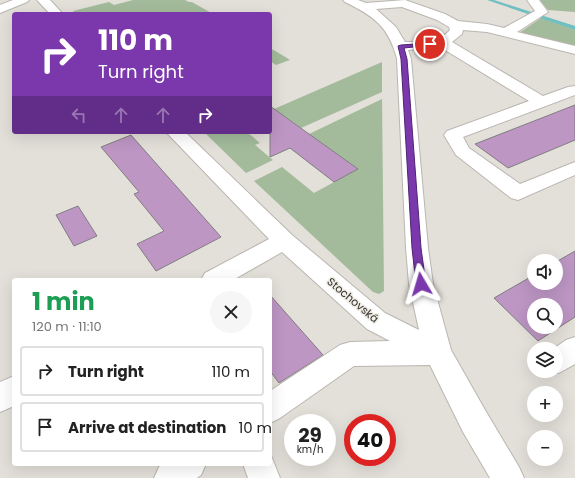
<!DOCTYPE html>
<html lang="en">
<head>
<meta charset="utf-8">
<style>
  body { margin:0; font-family:Poppins,sans-serif; background:#f6f6f6; color:#222; height:100vh; display:flex; flex-direction:column; font-size:15px; white-space:nowrap }
  * { box-sizing:border-box; margin:0 }
  p { font-size:13px; color:#767676 }
  .icon { flex:none; width:22px; height:22px; fill:none; stroke:currentColor; stroke-width:2; stroke-linecap:round; stroke-linejoin:round }
  .map { position:relative; flex:1; overflow:hidden }
  .sheet { position:absolute; left:12px; top:278px; width:260px; height:188px; display:flex; flex-direction:column; background:#fff; border-radius:4px; box-shadow:0 4px 16px #0002 }
  .sheet>* { flex:none }
  .banner { position:absolute; left:12px; top:12px; width:260px; height:122px; border-radius:4px; box-shadow:0 4px 16px #0002; background:#7b38ac; color:#fff; overflow:hidden }
  .fabs { position:absolute; left:527px; top:254px; display:grid; gap:8px }
  .fabs a { display:grid; place-items:center; width:36px; height:36px; border-radius:50%; background:#fff; box-shadow:0 4px 16px #0002; font-size:20px }
  .speed { position:absolute; left:284px; top:414px; display:flex; gap:8px; font-size:20px; font-weight:700; text-align:center }
  .speed>* { display:grid; place-content:center; width:52px; height:52px; border-radius:50%; background:#fff; box-shadow:0 4px 16px #0002; line-height:1 }
  .speed small { font-size:10px; font-weight:400 }
  .speed .limit { border:6px solid #d22; background:#fff; color:#111 }
  .pin { position:absolute; display:grid; place-items:center; width:34px; height:34px; color:#fff; margin:-17px; border:2px solid #fff; border-radius:50%; box-shadow:0 1px 4px #0007 }
  .me { position:absolute; width:44px; margin:-22px; rotate:353deg; stroke-linejoin:round; filter:drop-shadow(0 0 3px #0008) }
  .turn { display:flex; align-items:center; gap:14px; height:84px; padding:0 20px; font-size:18px }
  .turn .icon { width:52px; height:52px; stroke-width:2.5 }
  .turn b { display:block; font-size:28px; line-height:34px }
  .lanes { display:flex; align-items:center; height:38px; padding:0 20px; background:#0003; justify-content:center; gap:20px; direction:ltr }
  .lanes .off { opacity:.35 }
  .round { display:grid; place-items:center; flex:none; width:42px; height:42px; border-radius:21px; background:#f6f6f6 }
  .head { display:flex; align-items:center; justify-content:space-between; height:68px; padding:0 20px }
  h1 { font-size:24px; font-weight:700; line-height:30px; color:#1e9e55 }
  ul { padding:0; list-style:none }
  li { display:flex; align-items:center; gap:12px; height:50px; margin:0 8px 6px; padding:0 12px; border:2px solid #e0e0e0; border-radius:4px }
  li div { flex:1 }
  li b { display:block; font-size:15px }
  li em { font-style:normal }
  .map>svg:first-child { display:block }
  .green { fill:#a3bb9b }
  .lines { fill:none; stroke-linecap:round; stroke-linejoin:round }
  .stream { fill:#70bfc1; fill-rule:evenodd }
  .building { fill:#bd96c4; stroke:#817d82; fill-rule:evenodd }
  .minor-casing { stroke:#bab6b1; stroke-width:2 }
  .minor { fill:#fff; fill-rule:evenodd }
  .route { fill:#7b38ac; stroke:#502470 }
  .labels { text-anchor:middle; dominant-baseline:central; stroke-width:3; stroke-linejoin:round; paint-order:stroke }
  .street-label { font-size:11px; fill:#33312f; stroke:#f0ece6 }
</style>
</head>
<body>
<div class="map">
<svg width="575" height="478" viewBox="0 0 575 478">
  <rect width="100%" height="100%" fill="#e3dfd9"/>
  <!-- green -->
  <g class="green">
    <polygon points="133,0 185,0 189,2 192,2 213,14 76,14 73,11 109,2 114,5"/>
    <polygon points="540,0 575,0 575,12 548,10"/>
    <polygon points="541,18 575,30 575,47 519,33"/>
    <polygon points="270,48 287,58 290,60 276,65 270,61"/>
    <polygon points="382,62 382,92 301,128 270,106 274,109"/>
    <polygon points="382,99 384,291 379,294 373,292 254,181 282,167 314,193 358,169 309,134"/>
    <polygon points="204,132 247,132 260,143 255,145 273,160 246,173"/>
  </g>
  <g class="lines">
    <!-- stream -->
    <polygon class="stream" points="487,0 494,0 575,26 575,30"/>
  </g>
  <!-- building -->
  <g class="building">
    <polygon points="575,105 575,140 508,168 475,144"/>
    <polygon points="270,106 309,134 358,169 334,182 290,148 270,157"/>
    <polygon points="131,135 221,237 156,271 137,244 164,231 134,194 139,192 101,147"/>
    <polygon points="78,206 97,236 74,246 56,215"/>
    <path d="M575,251v66l-37,24 -44,-43 40,-23v8h22v-21zM534,305h22v22h-22z"/>
    <polygon points="270,295 323,355 279,383 270,371"/>
  </g>
  <g class="lines">
    <!-- minor casing -->
    <g class="minor-casing">
      <g id="minor">
        <polygon points="13,0 29,0 27,2 0,13 0,5"/>
        <polygon points="37,0 50,0 63,14 50,14"/>
        <path d="M343,0h15l8,3 39,-3 40,14 13,7 29,3 17,4 31,-17 -8,-11h12l9,12 -31,20 58,14v8l-88,-22 -24,-2 -1,4 -10,8 91,54 25,-9 7,-1v9l-112,42 6,11 51,36 55,-22v13l-57,25 -7,-2 -55,-43 -12,-20 3,-4 82,-30 -89,-54 -32,3 3,9 17,189 5,36 18,66 34,60 34,57 5,11h-34l-27,-46 -33,-67 -76,1 -74,52 -10,5v-32l70,-46 10,-3 40,-1 -23,-12 -85,-77 -49,28h-32l4,-7 64,-34 -103,-107h19l107,103 93,78 34,17 -10,-46 -3,-36 -9,-189c-8,-32 -23,-43 -52,-57zM402,7l35,13 12,7 1,3c-11,13 -29,12 -45,12l-9,-15 -20,-18z"/>
        <polygon points="575,337 575,364 559,373 555,371 556,349 553,349 566,340"/>
        <polygon points="14,376 14,406 0,412 0,382"/>
        <polygon points="270,453 280,478 248,478 243,464 270,464"/>
        <polygon points="162,464 206,464 201,475 197,478 154,478 159,467"/>
      </g>
    </g>
    <!-- minor -->
    <use href="#minor" class="minor"/>
  </g>
  <!-- route -->
  <polygon class="route" points="430,43 432,43 432,45 404,48 407,59 421,248 426,284 424,287 417,287 416,284 412,248 401,59 398,46 401,45"/>
  <g class="labels">
    <!-- street labels -->
    <g class="street-label">
      <text transform="translate(353 300) rotate(40)">Stochovská</text>
    </g>
  </g>
</svg>
<div class="fabs">
<a><svg class="icon" aria-label="sound" viewBox="0 0 24 24"><path d="M4 9h4l5-4v14l-5-4H4zM17 9q2 3 0 6"/></svg></a>
<a><svg class="icon" aria-label="search" viewBox="0 0 24 24"><circle cx="10" cy="10" r="6"/><path d="M15 15l6 6"/></svg></a>
<a><svg class="icon" aria-label="layers" viewBox="0 0 24 24"><path d="M12 4l9 5-9 5-9-5zM3 14l9 5 9-5"/></svg></a>
<a>+</a>
<a>−</a>
</div>
<div class="speed"><div>29<small>km/h</small></div><div class="limit">40</div></div>
<div class="pin" style="left:430px;top:44px;background:#d93025"><svg class="icon" aria-label="arrive" viewBox="0 0 24 24"><path d="M6 21V4h12l-3 4 3 4H6"/></svg></div>
<svg class="me" style="left:421px;top:284px" viewBox="-20 -20 40 40"><path d="M0-17L14 15 0 8-14 15z" fill="#7b38ac" stroke="#fff" stroke-width="4"/></svg>
<div class="banner">
<div class="turn"><svg class="icon" aria-label="right" viewBox="0 0 24 24"><path d="M7 20v-9h11M14 6l5 5-5 5"/></svg><div><b>110 m</b>Turn right</div></div>
<div class="lanes"><svg class="icon off" aria-label="left" viewBox="0 0 24 24"><path d="M17 20v-9H6M10 6l-5 5 5 5"/></svg><svg class="icon off" aria-label="ahead" viewBox="0 0 24 24"><path d="M12 20V5M6 11l6-6 6 6"/></svg><svg class="icon off" aria-label="ahead" viewBox="0 0 24 24"><path d="M12 20V5M6 11l6-6 6 6"/></svg><svg class="icon" aria-label="right" viewBox="0 0 24 24"><path d="M7 20v-9h11M14 6l5 5-5 5"/></svg></div>
</div>
<section class="sheet">
<div class="head"><div><h1>1 min</h1><p>120 m · 11:10</p></div><a class="round"><svg class="icon" aria-label="close" viewBox="0 0 24 24"><path d="M6 6l12 12M18 6L6 18"/></svg></a></div>
<ul>
<li><svg class="icon" aria-label="right" viewBox="0 0 24 24"><path d="M7 20v-9h11M14 6l5 5-5 5"/></svg><div><b>Turn right</b></div><em>110 m</em></li>
<li><svg class="icon" aria-label="arrive" viewBox="0 0 24 24"><path d="M6 21V4h12l-3 4 3 4H6"/></svg><div><b>Arrive at destination</b></div><em>10 m</em></li>
</ul>
</section>
</div>
</body>
</html>
